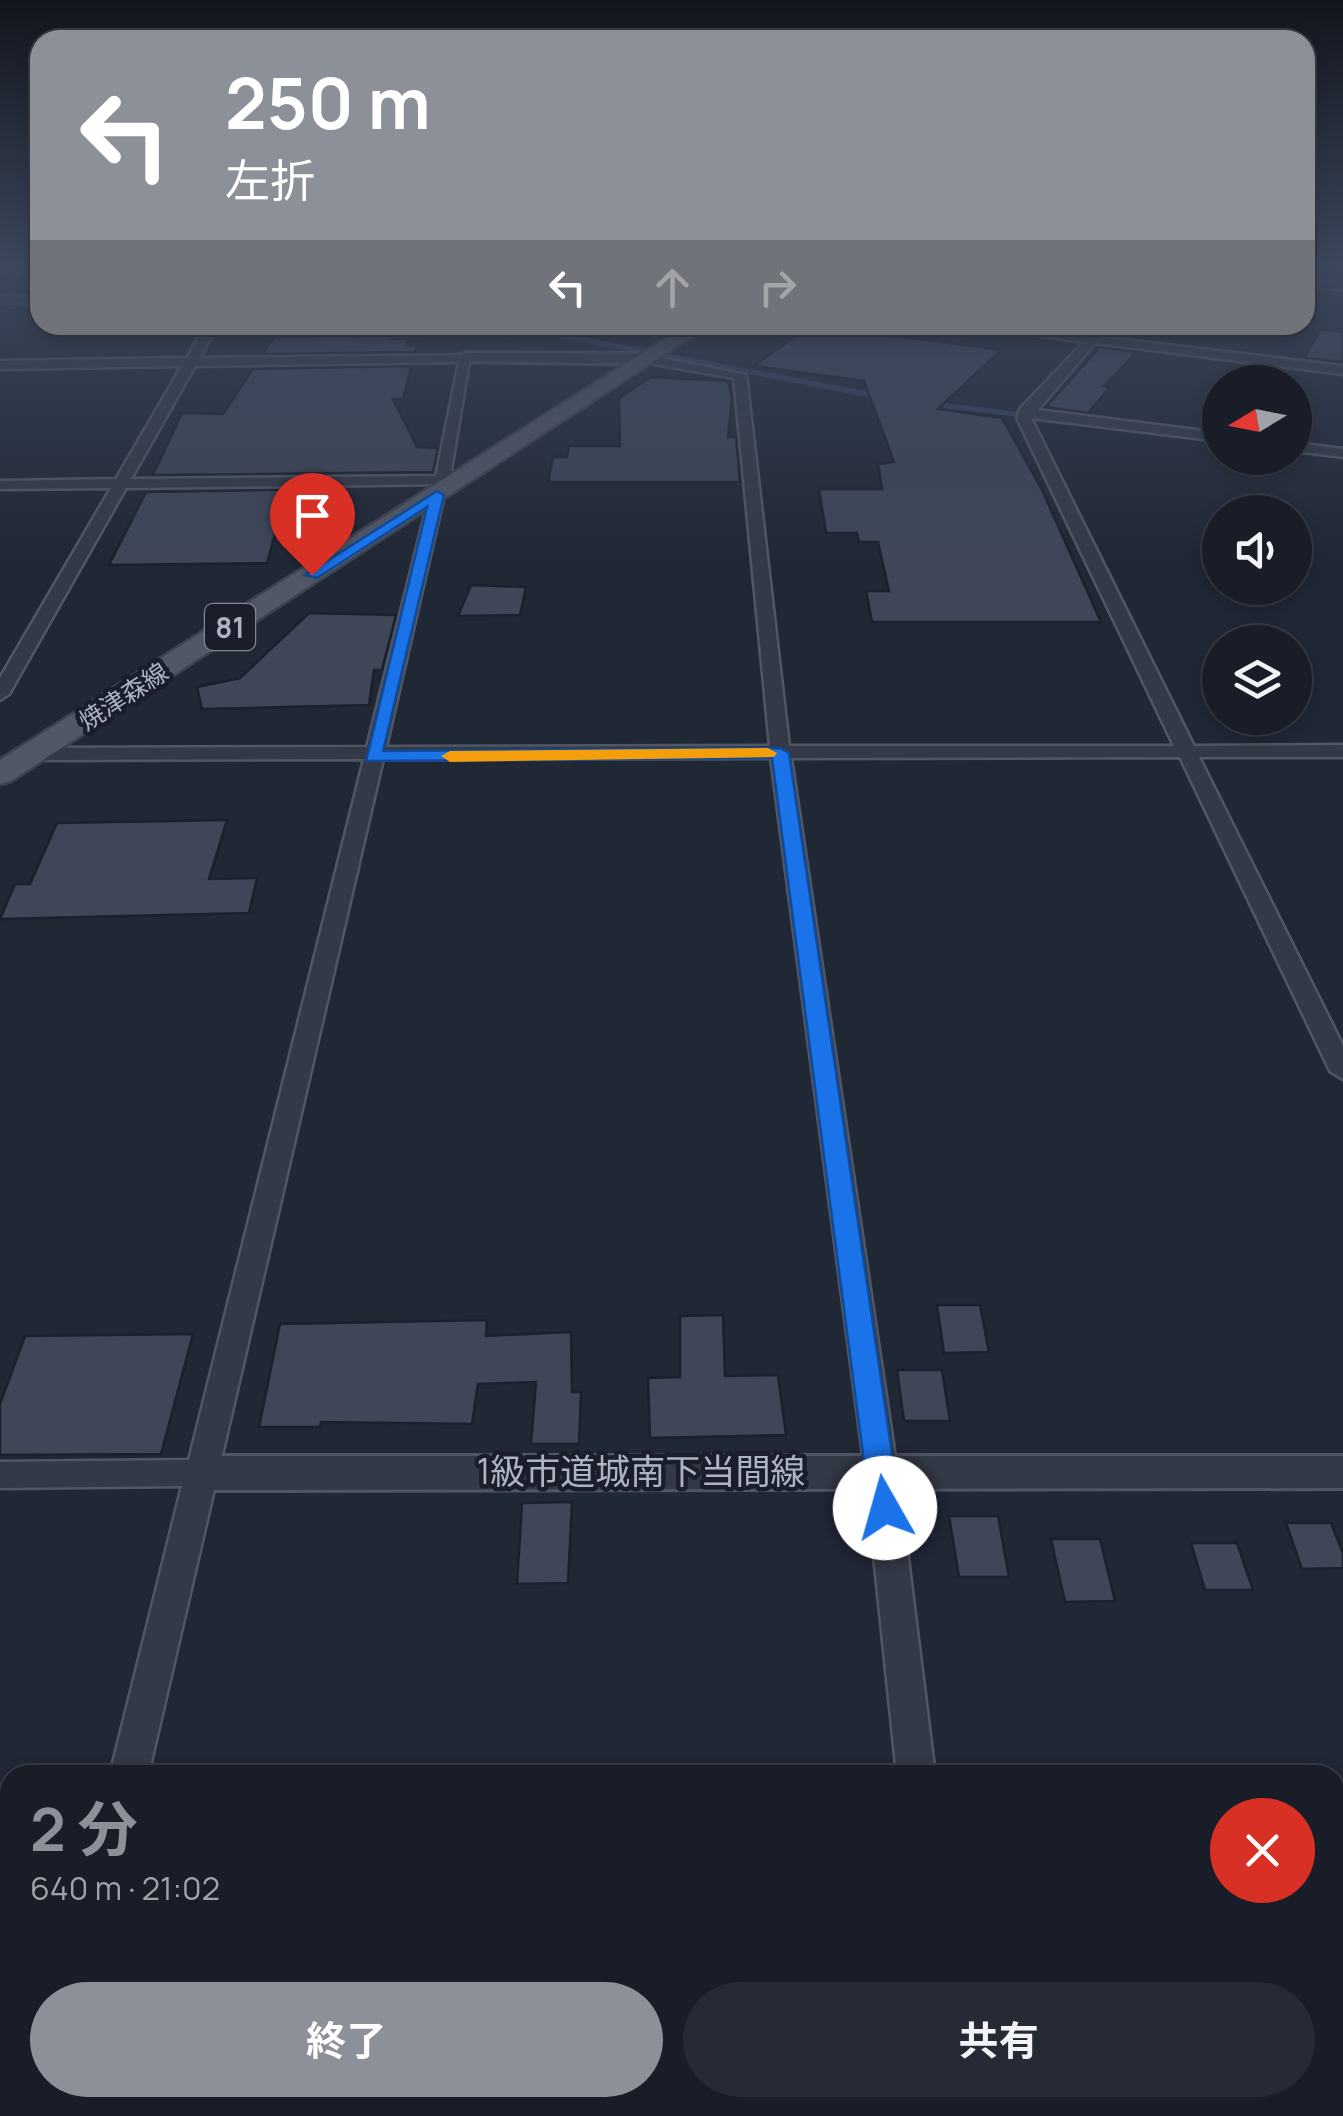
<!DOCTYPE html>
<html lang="ja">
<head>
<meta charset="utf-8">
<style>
  body { margin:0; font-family:Manrope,"Noto Sans JP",sans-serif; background:#252a34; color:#f1f3f6; height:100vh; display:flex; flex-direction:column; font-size:38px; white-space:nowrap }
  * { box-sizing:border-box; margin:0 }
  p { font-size:32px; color:#9fa2a8 }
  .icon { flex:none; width:55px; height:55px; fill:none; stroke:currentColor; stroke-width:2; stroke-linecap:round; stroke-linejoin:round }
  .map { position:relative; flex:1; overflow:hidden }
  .side { position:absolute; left:0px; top:1765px; width:1345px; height:352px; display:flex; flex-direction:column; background:#181d28; border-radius:30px 30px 0 0; box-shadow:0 5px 15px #0003,0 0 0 2px #363b45 }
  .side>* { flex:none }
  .banner { position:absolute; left:30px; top:30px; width:1285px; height:305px; border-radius:30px; box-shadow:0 5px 15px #0003,0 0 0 2px #363b45; background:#8c9099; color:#fff; overflow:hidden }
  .needle { width:65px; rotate:260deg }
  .controls { position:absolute; left:1202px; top:365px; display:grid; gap:20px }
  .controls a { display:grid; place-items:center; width:110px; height:110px; border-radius:50%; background:#181d28; box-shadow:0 5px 15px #0003,0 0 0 2px #363b45; font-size:50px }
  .pin { position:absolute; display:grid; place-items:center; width:85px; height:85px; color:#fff; margin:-102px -42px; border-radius:50% 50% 50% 0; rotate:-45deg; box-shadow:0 0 10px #0007 }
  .pin .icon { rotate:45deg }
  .me { position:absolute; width:110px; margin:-55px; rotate:353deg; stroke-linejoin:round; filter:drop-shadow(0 0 8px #0008) }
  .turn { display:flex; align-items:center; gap:35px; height:210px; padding:0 30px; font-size:45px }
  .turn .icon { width:130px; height:130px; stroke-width:2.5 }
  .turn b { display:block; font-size:70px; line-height:85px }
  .lanes { display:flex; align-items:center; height:95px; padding:0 30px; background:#0003; justify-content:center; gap:50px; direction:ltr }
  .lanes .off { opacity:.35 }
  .round { display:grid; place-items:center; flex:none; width:105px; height:105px; border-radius:52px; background:#252a34 }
  .head { display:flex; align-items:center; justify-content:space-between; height:170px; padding:0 30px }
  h1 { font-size:60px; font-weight:700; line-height:75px; color:#8c9099 }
  .button { display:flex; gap:20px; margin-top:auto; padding:20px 30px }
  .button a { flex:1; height:115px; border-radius:60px; background:#8c9099; color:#fff; font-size:40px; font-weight:700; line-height:115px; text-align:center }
  .button a+a { background:#252a34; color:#f1f3f6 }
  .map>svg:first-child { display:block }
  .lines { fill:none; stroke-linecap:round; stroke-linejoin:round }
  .stream { stroke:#34405c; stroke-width:5 }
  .building { fill:#3e4658; stroke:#1b202c; stroke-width:2.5 }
  .minor-casing { stroke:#515664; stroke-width:5 }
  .tertiary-casing { stroke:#515664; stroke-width:6 }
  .primary-casing { stroke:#3d424f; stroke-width:5 }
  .minor { fill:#333946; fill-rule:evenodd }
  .tertiary { fill:#333946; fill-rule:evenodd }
  .primary { fill:#515766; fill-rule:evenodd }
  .route { fill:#1a73e8; stroke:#114b97; stroke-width:2.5 }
  .slow { fill:#f59e0b }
  .labels { text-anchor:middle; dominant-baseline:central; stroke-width:9; stroke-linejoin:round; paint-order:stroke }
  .far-street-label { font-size:25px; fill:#adb3c3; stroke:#191e2a }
  .shield { fill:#191e2a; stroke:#818695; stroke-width:2.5 }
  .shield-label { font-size:28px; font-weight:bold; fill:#adb3c3 }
  .near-street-label { font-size:35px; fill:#adb3c3; stroke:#191e2a }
</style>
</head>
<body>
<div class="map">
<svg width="1343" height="2116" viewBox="0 0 1343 2116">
  <rect width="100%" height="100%" fill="#202735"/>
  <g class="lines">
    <!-- stream -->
    <g class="stream">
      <polyline points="0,296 40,297"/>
      <polyline points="506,325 882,397"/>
      <polyline points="933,404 1030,416"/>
    </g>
  </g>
  <!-- building -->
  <g class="building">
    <polygon points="811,325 1001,350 938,409 1002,418 1042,490 1101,622 872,622 866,591 889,591 878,542 859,542 857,533 826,533 819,489 882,489 878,464 894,462 864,381 754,366"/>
    <polygon points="359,327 392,327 389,339 408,339 406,345 417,345 415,352 263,354 274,337 356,336"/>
    <polygon points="1321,329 1343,332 1343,362 1304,358"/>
    <polygon points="1100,347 1137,352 1104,386 1110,387 1088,413 1046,407"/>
    <polygon points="411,366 403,399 393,399 417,447 438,448 433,472 153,475 182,413 223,414 253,369"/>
    <polygon points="651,377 728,381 732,399 728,437 736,437 740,482 548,482 553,457 567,457 569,446 620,446 619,398"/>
    <polygon points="322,489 304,527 277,527 267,563 109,565 146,492"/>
    <polygon points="471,585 526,587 520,615 458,616"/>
    <polygon points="309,613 396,615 382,670 374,670 369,705 202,709 197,687 240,678"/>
    <polygon points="227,820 209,879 257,878 249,913 0,919 15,884 30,884 57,823"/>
    <polygon points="937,1305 980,1305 989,1352 944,1353"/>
    <polygon points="723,1315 725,1376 778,1375 786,1435 650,1438 648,1378 680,1377 680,1316"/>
    <polygon points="487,1320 486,1336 571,1332 572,1392 581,1392 579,1444 531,1444 536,1382 478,1384 472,1424 321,1422 320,1427 259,1427 280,1324"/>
    <polygon points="193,1334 161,1454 0,1455 0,1404 25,1336"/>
    <polygon points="897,1370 942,1370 950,1421 904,1421"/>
    <polygon points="572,1502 568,1583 517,1584 522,1503"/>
    <polygon points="949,1516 998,1516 1009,1577 959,1577"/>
    <polygon points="1286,1523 1331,1523 1343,1553 1343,1568 1302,1569"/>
    <polygon points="1051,1539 1100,1539 1115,1601 1065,1602"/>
    <polygon points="1191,1543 1237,1543 1253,1590 1205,1590"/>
  </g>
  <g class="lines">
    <!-- minor casing -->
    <g class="minor-casing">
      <g id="minor">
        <polygon points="0,267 40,270 40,276 0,273"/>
        <polygon points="1305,280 1343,284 1343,290 1305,286"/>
        <polygon points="0,296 40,298 40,304 0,302"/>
        <path d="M206,325h12l-19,33 271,-3 -20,121 12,4 -7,4 -329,4 -117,206 -9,6v-22l111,-190 -111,1v-8l116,-2 66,-113 -182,3v-8l187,-3zM459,362l-23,114 -305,3 64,-113z"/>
        <polygon points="968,325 1089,335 1099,325 1111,325 1101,337 1343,366 1343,374 1095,343 1038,410 1220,433 1220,441 1031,418 1194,746 1343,745 1343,757 1199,757 1343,1046 1343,1079 1330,1071 1180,757 791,758 897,1470 935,1775 897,1775 865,1470 771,758 383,759 148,1775 110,1775 182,1486 0,1488 0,1462 189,1460 364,759 31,760 21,754 31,748 367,747 430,495 437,491 444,495 386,747 770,746 734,378 643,362 647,355 746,375 789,746 1174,746 1017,418 1020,409 1084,342"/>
        <polygon points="1295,443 1343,449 1343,457 1295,451"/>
        <polygon points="22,2108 66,2108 64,2116 20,2116"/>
        <polygon points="932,2108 976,2108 977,2116 933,2116"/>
      </g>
    </g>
    <!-- tertiary casing -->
    <g class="tertiary-casing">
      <g id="tertiary">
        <polygon points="466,353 647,354 655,359 647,364 460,361 460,355"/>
        <polygon points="200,1456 1343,1456 1343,1488 200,1490 185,1485 179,1473 185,1461"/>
      </g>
    </g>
    <!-- primary casing -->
    <g class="primary-casing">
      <polygon id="primary" points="687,325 709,325 11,781 0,784 0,760"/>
    </g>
    <!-- minor -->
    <use href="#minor" class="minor"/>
    <!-- tertiary -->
    <use href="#tertiary" class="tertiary"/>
    <!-- primary -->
    <use href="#primary" class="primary"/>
  </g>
  <!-- sky -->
  <linearGradient id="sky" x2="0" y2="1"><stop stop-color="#12151d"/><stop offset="0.47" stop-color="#3c475c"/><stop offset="1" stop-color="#3c475c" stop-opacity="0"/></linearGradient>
  <rect width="1343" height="563" fill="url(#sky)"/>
  <!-- route -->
  <polygon class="route" points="437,491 444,495 383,751 780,748 789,753 900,1508 896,1517 885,1520 874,1517 870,1508 772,758 366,761 427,507 317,578 305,575"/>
  <!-- slow -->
  <polygon class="slow" points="768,748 777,753 774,757 450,762 441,756 450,751"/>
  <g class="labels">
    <!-- far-street labels -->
    <g class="far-street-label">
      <text transform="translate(123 696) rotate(-33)">焼津森線</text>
    </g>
    <!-- shield labels -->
    <rect class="shield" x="205" y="604" width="50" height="46" rx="8"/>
    <g class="shield-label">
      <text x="230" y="627">81</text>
    </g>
    <!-- near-street labels -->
    <g class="near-street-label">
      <text x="641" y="1471">1級市道城南下当間線</text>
    </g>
  </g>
</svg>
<div class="controls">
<a><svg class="needle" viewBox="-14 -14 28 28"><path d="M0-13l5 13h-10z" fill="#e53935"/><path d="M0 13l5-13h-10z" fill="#9fa2a8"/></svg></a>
<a><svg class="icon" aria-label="sound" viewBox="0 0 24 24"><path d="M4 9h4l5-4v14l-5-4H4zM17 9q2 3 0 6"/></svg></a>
<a><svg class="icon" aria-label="layers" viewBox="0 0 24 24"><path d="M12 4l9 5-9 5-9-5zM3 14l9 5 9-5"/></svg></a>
</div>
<div class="pin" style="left:312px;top:575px;background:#d93025"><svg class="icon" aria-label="arrive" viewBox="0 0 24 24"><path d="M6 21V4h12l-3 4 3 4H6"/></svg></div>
<svg class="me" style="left:885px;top:1508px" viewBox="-20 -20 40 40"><circle r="19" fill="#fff"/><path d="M0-13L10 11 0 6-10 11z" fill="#1a73e8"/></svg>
<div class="banner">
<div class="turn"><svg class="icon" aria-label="left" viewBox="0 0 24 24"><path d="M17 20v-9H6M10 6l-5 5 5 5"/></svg><div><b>250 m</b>左折</div></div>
<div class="lanes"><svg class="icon" aria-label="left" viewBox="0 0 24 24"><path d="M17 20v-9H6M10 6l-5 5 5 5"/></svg><svg class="icon off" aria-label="ahead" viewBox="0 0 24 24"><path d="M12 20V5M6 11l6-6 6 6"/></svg><svg class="icon off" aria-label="right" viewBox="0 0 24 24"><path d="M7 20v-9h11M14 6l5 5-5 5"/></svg></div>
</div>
<section class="side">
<div class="head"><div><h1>2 分</h1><p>640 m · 21:02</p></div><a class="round" style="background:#d93025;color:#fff"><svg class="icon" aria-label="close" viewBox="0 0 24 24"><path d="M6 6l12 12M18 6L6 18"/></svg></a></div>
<div class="button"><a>終了</a><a>共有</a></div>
</section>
</div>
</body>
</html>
